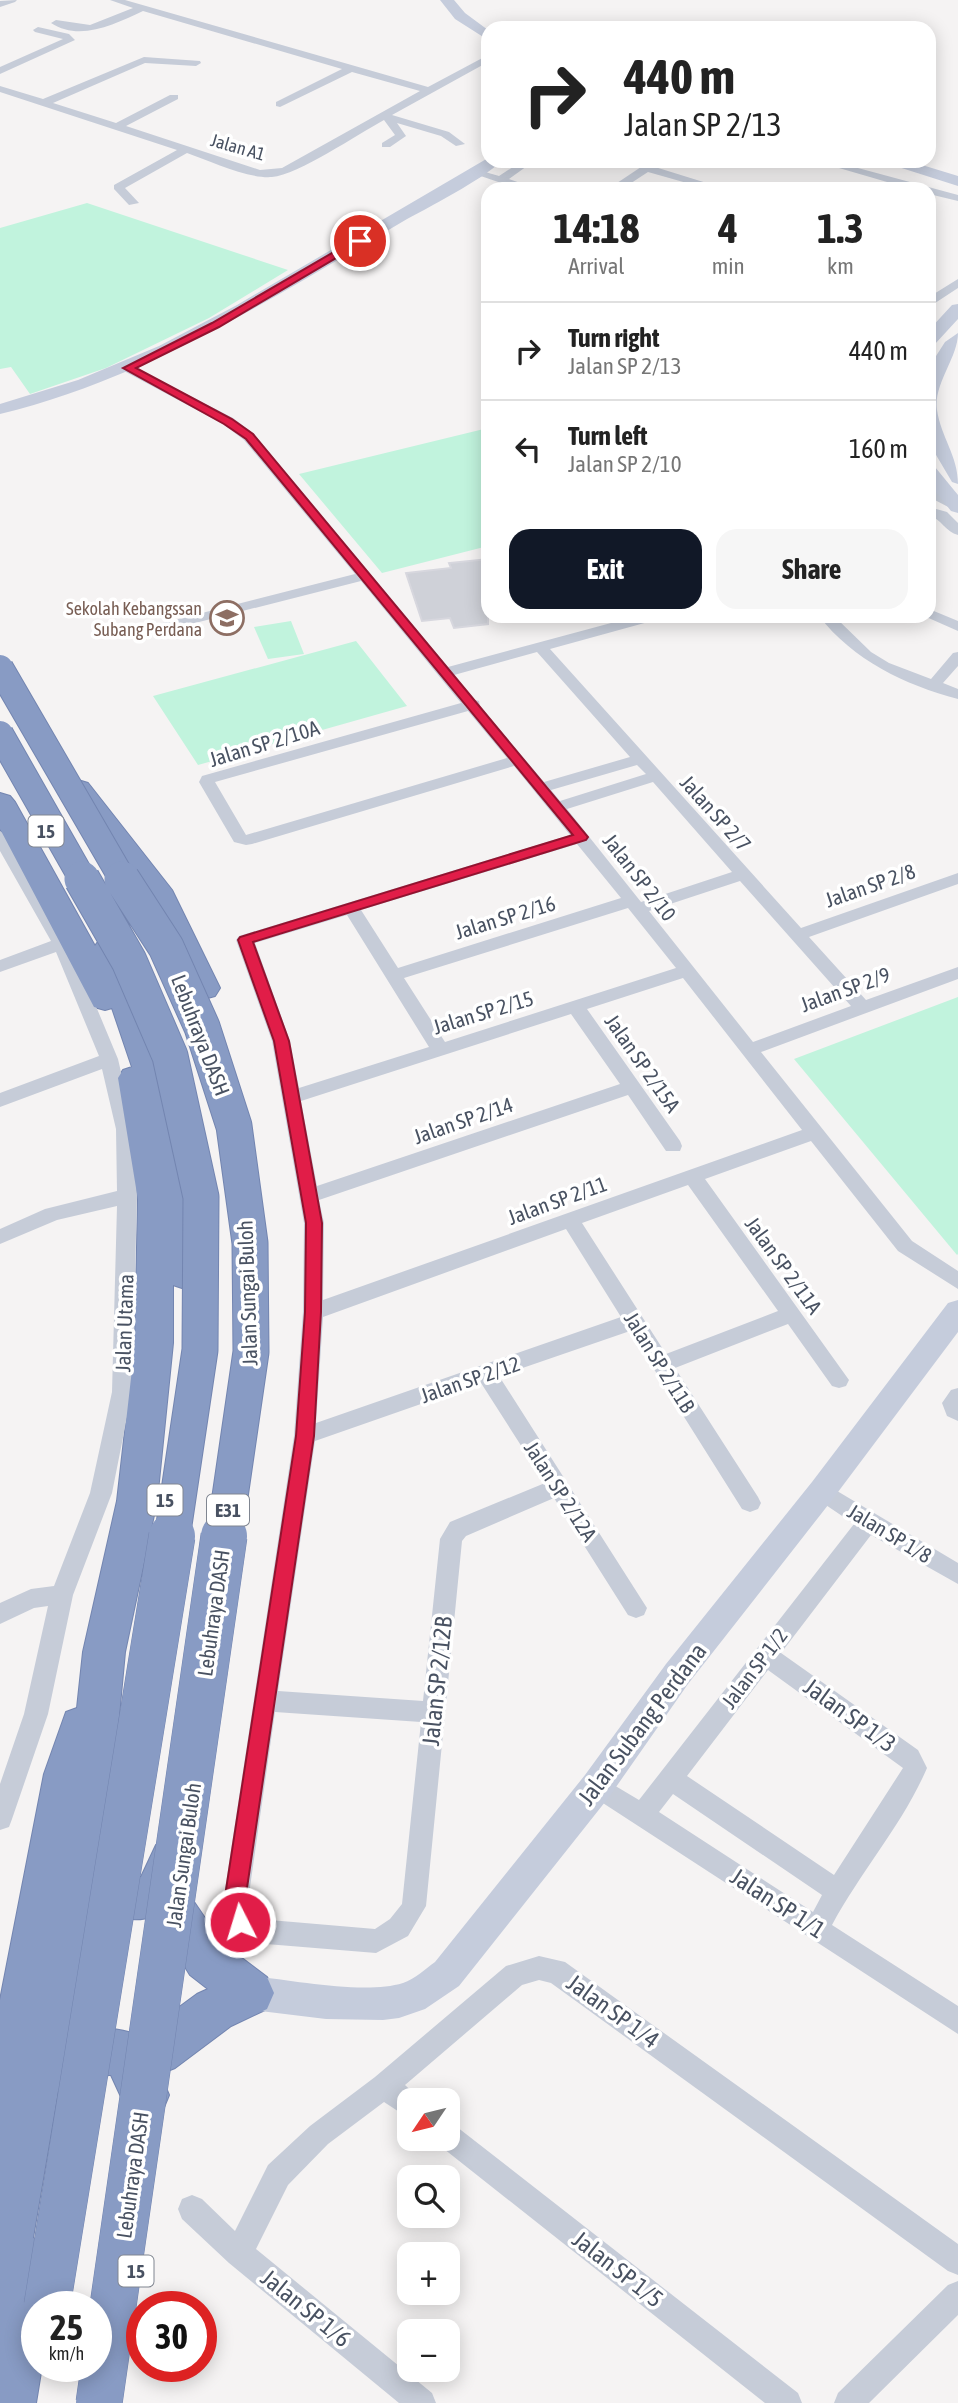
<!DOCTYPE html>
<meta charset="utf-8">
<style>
body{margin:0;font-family:"Asap Condensed",sans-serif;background:#f6f6f6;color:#222;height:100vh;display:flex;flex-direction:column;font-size:26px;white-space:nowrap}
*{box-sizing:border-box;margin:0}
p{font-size:23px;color:#767676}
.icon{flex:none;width:38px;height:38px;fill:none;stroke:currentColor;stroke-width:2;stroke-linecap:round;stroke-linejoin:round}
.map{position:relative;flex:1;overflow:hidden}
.drawer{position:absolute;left:481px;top:182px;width:455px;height:441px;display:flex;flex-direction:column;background:#fff;border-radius:21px;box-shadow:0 4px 18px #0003}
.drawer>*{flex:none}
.top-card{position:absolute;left:481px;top:21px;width:455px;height:147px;border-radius:21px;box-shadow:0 4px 18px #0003;background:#fff;color:#222;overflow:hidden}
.needle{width:46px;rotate:235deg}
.fabs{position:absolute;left:397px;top:2088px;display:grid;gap:14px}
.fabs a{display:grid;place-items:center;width:63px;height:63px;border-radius:14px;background:#fff;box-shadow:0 4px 18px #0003;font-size:35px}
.speed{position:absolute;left:21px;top:2291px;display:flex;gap:14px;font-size:35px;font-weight:700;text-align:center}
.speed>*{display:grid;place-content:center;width:91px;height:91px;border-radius:50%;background:#fff;box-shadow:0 4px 18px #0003;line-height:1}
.speed small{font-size:18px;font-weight:400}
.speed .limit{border:10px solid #d22;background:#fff;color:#111}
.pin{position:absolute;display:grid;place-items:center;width:60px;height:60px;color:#fff;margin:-30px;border:4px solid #fff;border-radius:50%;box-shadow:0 2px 7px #0007}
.me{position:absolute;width:77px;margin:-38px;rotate:355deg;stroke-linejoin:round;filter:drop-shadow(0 0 5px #0008)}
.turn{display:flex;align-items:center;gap:24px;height:147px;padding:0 28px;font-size:32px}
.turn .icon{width:91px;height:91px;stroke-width:2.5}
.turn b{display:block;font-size:49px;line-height:60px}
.eta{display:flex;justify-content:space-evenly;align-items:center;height:119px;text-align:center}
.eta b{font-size:42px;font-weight:700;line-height:49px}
.primary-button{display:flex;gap:14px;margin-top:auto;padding:14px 28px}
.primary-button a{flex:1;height:80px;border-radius:21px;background:#111827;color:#fff;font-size:28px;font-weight:700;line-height:80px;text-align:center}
.primary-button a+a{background:#f6f6f6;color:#222}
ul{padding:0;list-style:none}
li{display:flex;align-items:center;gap:21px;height:98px;padding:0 28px;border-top:2px solid #e0e0e0}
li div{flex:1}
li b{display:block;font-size:26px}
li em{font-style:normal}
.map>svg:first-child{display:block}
.green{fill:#c1f3dd}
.building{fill:#cfd1d8;stroke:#d7d7de;stroke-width:2}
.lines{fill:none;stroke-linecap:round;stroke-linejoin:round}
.highway-casing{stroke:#7385b0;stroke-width:2}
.street{fill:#c6ccd8;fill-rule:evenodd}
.secondary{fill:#c5ccdc;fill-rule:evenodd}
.highway{fill:#889bc4;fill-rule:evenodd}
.highway-bridge-far2-casing{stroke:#7385b0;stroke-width:28;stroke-linecap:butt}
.highway-bridge-far1-casing{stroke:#7385b0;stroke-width:37;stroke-linecap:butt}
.highway-bridge-casing{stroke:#7385b0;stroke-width:47;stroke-linecap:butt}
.highway-bridge-far2{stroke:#889bc4;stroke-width:26}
.highway-bridge-far1{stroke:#889bc4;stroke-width:35}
.highway-bridge{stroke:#889bc4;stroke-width:46}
.route{fill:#e11d48;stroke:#92132f;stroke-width:2}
.labels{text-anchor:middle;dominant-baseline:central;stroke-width:7;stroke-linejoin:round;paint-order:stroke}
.far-street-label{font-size:18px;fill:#495262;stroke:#fff}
.far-education-label{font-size:18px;fill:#785e54;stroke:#fff;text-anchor:end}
.shield{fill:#fff;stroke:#808691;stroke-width:2}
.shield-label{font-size:19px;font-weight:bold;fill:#495262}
.street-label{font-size:21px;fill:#495262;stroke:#fff}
.near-street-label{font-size:24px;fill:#495262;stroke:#fff}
</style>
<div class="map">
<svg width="958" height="2403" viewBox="0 0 958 2403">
<rect width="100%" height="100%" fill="#f5f3f3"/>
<!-- green -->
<path class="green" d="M87,203l201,67 -79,48 -103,50 -76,26 -19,-27 -11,2v-141z
M488,428v118l-106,27 -83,-99z
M291,621l13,33 -36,5 -14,-32z
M356,641l51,65 -209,59 -45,-69z
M958,997v257l-1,1 -163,-196z"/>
<!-- building -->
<path class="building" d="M488,559v65l-34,4 -4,-10 -28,3 -16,-48 45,-5 -2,-5z"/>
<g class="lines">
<!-- highway casing -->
<g class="highway-casing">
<path id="highway" d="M78,780l10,3 84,107 48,98 -5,8 -11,3 -11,-3 -46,-96 -83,-111 4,-6z
M0,793l10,3 5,6 80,144 2,-3 11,-3 11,3 5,7 62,176 17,117v32l-5,10 -13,4 -12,-4v58l-16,158 -32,151 -11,118 -15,87 18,5 6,13 18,2 15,-32 16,-6 16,6 6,15 -13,32 9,4 32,47 45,34 7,16 -7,16 -36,17 -56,42 -15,6 9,21 -7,17 -17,7 -17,-7 -17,-37h-3l-15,18 -17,7 -18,-9 -25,147 19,7 7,18 -7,43h-15v60h5l-6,37h-36v-403l44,-226 22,-62 11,-4 6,-56 34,-151 18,-158 3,-143 -20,-122 5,-8 9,-3 -20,-59 -7,2 -11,-3 -94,-178zM90,1904l2,4c20,8 41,16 62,8l36,59 18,14 -11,5 -57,42c-29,-12 -54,-9 -75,16z"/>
</g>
<!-- street -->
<path class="street" d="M17,0l-2,2 -15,5v-6z
M110,0h15l303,87 60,-32v7l-96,53 57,17 16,12 -9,2 -15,-10 -44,-13 9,13 -16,11h-8v-4l13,-8 -11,-15c-26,14 -86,55 -112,57 -24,2 -62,-16 -85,-24l-62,35 14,15 -10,2 -15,-16v-4l63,-35 -177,-58v-6l43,13 101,-42 56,4 1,2 -5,3 -51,-3 -92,40 63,20 54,-28h8v4l-52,27 134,44 22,-2 138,-77 -68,-19 -72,35 -4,-1v-4l66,-33 -199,-58c-28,13 -63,31 -92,12l5,-3 34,5 43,-17z
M38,27l31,7 6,6 -75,34v-7l63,-28 -28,-7 -2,-2z
M522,161h12l-25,18 28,10h-18l-50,-17 6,-3 24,7z
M650,161h12l-7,6 71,22h-18l-60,-17 -26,17h-14z
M815,161h17l126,34v6l-29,-7v-5h-18z
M958,279v9l-29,19v-10z
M128,364l105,54 21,16 194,233 189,-51h24l-2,3 -109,30 251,279 157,-55v11l-149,53 57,63 92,-33v12l-197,73 151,189 46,30v18l-60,-38 -87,-110 -106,38 144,201 -3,6 -7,2 -7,-2 -44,-62 -113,44 83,129 3,6 -3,6 -8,3 -8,-3 -112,-178 -131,45 148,232 -3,7 -8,3 -8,-3 -74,-117 -88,38 -4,5 -36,365 -18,30 -32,17 -122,-10 -23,-12 -9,-22 72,-473 9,-124 1,-89 -32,-182 -36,-101 3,-4 331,-101 -56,-69 -262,78 -6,1 -12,-3 -35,-60 3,-6 259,-73 -100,-122 -213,54 -5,-1 -2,-3 2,-3 212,-54 -111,-134 -21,-16 -99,-53v-6zM537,652l93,105 -86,25 -64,-76 -1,-5 -4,-1 -21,-25zM468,711l39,47 -261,77 -31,-53zM637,765l9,9 -86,27 -9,-11zM653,782l79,90 -91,30 -74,-93zM577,844l44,54 -223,70 -37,-58zM740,881l111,125 -98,36 -104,-131zM628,908l48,60 -231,74 -41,-64zM347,915l82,132 -130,41 -9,-47 -35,-98zM683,978l119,152 -479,170 1,-77 -5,-23 309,-105 38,56h14l2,-5 -2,-5 -93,-132zM571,1014l49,70 -303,102 -16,-85zM688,1185l90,126 -112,43 -84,-131zM566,1229l55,88 -305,106 7,-106zM481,1383l64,100 -95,39 -10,17 -17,162 -145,-10 37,-250zM275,1712l146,10 -19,182 -12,15 -15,10 -117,-10 -11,-11z
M929,488l17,5 12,9v10l-29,-15z
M929,507l18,5 11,11v12c-12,-3 -17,-16 -29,-20z
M929,609l29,12v10l-34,-15h5z
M819,616h15l37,36 18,11 42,16 22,-26 5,-1v14l-15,17 15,6v10c-53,-14 -105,-39 -139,-83z
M0,831l8,5 62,108 48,115 16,70 3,67 -5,196 -20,101 -39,102 -25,119 -36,105 -3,8 -9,3v-46l24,-70 24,-108 -14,2 -34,16v-21l31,-14 23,-3 36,-93 22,-101 5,-186 -60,14 -57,24v-15l45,-20 72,-18 -1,-62 -14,-60 -102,38v-14l99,-37 -43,-104 -56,20v-12l51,-19 -51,-90z
M958,1388v33l-11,-5 -5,-13 9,-13z
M822,1482l136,81v21l-87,-49 -90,118 137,97 9,18c-24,56 -66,103 -95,157l126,81v28l-369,-240 -4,-8 4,-8 8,-3 42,25 215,-276 -40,-27 -3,-6 3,-6zM768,1670l135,98 -69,107 -147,-99zM673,1794l149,101 -9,17 -154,-100z
M539,1956l26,6 393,282v31l-10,-4 -397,-288 -12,-3 -17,5 -117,100 16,15h-11v19l-26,-17 -56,42 -40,41 -32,64 176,144 4,10h-37l-170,-140 -47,-44 -4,-10 4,-10 10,-4 10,4 33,32 33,-66 42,-39 65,-49 131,-111z
M448,2123l9,4 341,266 4,10h-37l-326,-258 -3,-7h12z
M958,2281v34l-89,88h-35l4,-10 110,-108z"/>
<!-- secondary -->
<path class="secondary" d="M440,0h14l11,13 23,17v10l-33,-21z
M488,158v3h13c-15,17 -76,48 -99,61 -129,76 -255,156 -402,192v-10l78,-24 81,-34 78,-41z
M887,161h22l49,15v10l-69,-22z
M958,304v15l-23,25 -6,1v-15l23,-25z
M958,333c0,25 -25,51 -21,77 4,27 21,46 21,74l-6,-2 -23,-39v-76l16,-25z
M929,466l6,1 23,28v18l-7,-2 -22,-28z
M958,1300v32l-126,168 -144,184 -79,113 -150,189 -34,23 -26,9 -16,2 -57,-1 -75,-9 -12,-5 -5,-12 5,-12 12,-5c41,4 114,19 152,7 12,-4 22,-14 32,-21l150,-187 81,-111 146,-182 136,-179z"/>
<!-- highway -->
<use href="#highway" class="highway"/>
<!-- highway-bridge-far2 casing -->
<g class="highway-bridge-far2-casing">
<path id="highway-bridge-far2" d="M0,668l123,212
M0,734l83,146"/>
</g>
<!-- highway-bridge-far1 casing -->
<g class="highway-bridge-far1-casing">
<path id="highway-bridge-far1" d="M82,879l47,82 41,95 31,141 -1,153 -28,188
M122,879l44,68 36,80 32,99 16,117 1,109 -27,186"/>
</g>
<!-- highway-bridge casing -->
<g class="highway-bridge-casing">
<path id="highway-bridge" d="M47,2306l125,-770
M99,2403l125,-867"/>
</g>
<!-- highway-bridge-far2 -->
<use href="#highway-bridge-far2" class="highway-bridge-far2"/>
<!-- highway-bridge-far1 -->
<use href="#highway-bridge-far1" class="highway-bridge-far1"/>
<!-- highway-bridge -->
<use href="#highway-bridge" class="highway-bridge"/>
</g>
<!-- route -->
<path class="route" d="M356,239l9,2 -146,86 -83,41 96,51 21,15 335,403 -2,3 -333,102 36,99 33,182 -1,89 -7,124 -70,472 6,14 -3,7 -7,3 -8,-3 -9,-20 73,-473 9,-124 1,-89 -32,-182 -36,-101 2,-3 333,-102 -327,-396 -22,-15 -101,-56 89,-45z"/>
<!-- icons -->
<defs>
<g id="school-ring" transform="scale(1.75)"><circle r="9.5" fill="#fff" stroke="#8d6e63" stroke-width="1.5"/><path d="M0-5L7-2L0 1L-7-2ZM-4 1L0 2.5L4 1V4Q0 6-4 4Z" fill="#8d6e63"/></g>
</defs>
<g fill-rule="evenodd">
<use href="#school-ring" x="227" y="618"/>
</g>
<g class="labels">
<!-- far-street labels -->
<g class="far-street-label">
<text transform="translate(238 147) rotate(16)">Jalan A1</text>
</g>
<!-- far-education labels -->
<g class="far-education-label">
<text x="202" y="608">Sekolah Kebangssan<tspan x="202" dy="21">Subang Perdana</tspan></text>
</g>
<!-- shield labels -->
<g class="shield">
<rect x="28.5" y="815.5" width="35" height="31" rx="5"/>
<rect x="147.5" y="1484.5" width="35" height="31" rx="5"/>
<rect x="207" y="1494.5" width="42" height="31" rx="5"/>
<rect x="118.5" y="2255.5" width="35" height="31" rx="5"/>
</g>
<g class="shield-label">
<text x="46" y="831">15</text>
<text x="165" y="1500">15</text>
<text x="228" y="1510">E31</text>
<text x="136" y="2271">15</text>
</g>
<!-- street labels -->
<g class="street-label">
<text transform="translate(264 743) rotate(-17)">Jalan SP 2/10A</text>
<text transform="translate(716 813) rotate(48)">Jalan SP 2/7</text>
<text transform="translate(640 877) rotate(52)">Jalan SP 2/10</text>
<text transform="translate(870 885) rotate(-19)">Jalan SP 2/8</text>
<text transform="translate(505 917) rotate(-17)">Jalan SP 2/16</text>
<text transform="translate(845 989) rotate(-20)">Jalan SP 2/9</text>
<text transform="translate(483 1012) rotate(-17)">Jalan SP 2/15</text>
<text transform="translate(201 1035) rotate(69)">Lebuhraya DASH</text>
<text transform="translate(643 1063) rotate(55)">Jalan SP 2/15A</text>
<text transform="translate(463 1120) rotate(-19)">Jalan SP 2/14</text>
<text transform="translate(557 1200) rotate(-20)">Jalan SP 2/11</text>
<text transform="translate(784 1265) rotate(54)">Jalan SP 2/11A</text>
<text transform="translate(247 1293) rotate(-92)">Jalan Sungai Buloh</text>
<text transform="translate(124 1323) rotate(-88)">Jalan Utama</text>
<text transform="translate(660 1362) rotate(58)">Jalan SP 2/11B</text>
<text transform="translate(470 1379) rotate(-19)">Jalan SP 2/12</text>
<text transform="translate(561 1491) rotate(57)">Jalan SP 2/12A</text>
<text transform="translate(890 1533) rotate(31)">Jalan SP 1/8</text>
<text transform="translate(213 1613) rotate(-82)">Lebuhraya DASH</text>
<text transform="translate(754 1668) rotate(-53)">Jalan SP 1/2</text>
<text transform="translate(183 1855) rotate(-82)">Jalan Sungai Buloh</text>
<text transform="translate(132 2175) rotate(-82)">Lebuhraya DASH</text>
</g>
<!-- near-street labels -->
<g class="near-street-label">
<text transform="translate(437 1681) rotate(-84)">Jalan SP 2/12B</text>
<text transform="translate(850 1715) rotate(36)">Jalan SP 1/3</text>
<text transform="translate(642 1724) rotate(-53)">Jalan Subang Perdana</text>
<text transform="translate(778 1903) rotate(33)">Jalan SP 1/1</text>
<text transform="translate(613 2011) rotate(36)">Jalan SP 1/4</text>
<text transform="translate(618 2269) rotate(38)">Jalan SP 1/5</text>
<text transform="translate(306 2308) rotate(39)">Jalan SP 1/6</text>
</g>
</g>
</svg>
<div class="fabs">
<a><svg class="needle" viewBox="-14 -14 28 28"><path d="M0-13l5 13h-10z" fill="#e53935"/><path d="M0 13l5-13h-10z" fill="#767676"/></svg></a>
<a><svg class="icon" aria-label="search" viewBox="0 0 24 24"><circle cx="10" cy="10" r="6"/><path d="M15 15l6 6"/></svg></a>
<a>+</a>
<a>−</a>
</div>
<div class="speed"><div>25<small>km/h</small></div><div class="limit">30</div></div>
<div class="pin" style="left:360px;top:241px;background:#d93025"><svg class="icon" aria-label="arrive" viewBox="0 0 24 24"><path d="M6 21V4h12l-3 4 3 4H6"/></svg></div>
<svg class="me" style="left:240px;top:1922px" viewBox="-20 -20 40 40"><circle r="17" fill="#e11d48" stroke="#fff" stroke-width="3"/><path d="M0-11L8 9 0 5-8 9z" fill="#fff"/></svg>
<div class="top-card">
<div class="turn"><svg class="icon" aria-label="right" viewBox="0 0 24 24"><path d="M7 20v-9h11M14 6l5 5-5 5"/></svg><div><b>440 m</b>Jalan SP 2/13</div></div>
</div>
<section class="drawer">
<div class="eta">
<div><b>14:18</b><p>Arrival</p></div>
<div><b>4</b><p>min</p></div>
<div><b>1.3</b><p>km</p></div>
</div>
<ul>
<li><svg class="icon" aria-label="right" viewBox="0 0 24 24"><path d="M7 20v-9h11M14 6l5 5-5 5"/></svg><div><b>Turn right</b><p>Jalan SP 2/13</p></div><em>440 m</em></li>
<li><svg class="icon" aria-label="left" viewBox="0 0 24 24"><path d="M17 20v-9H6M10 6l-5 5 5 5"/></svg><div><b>Turn left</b><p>Jalan SP 2/10</p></div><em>160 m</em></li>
</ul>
<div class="primary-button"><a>Exit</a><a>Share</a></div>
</section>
</div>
